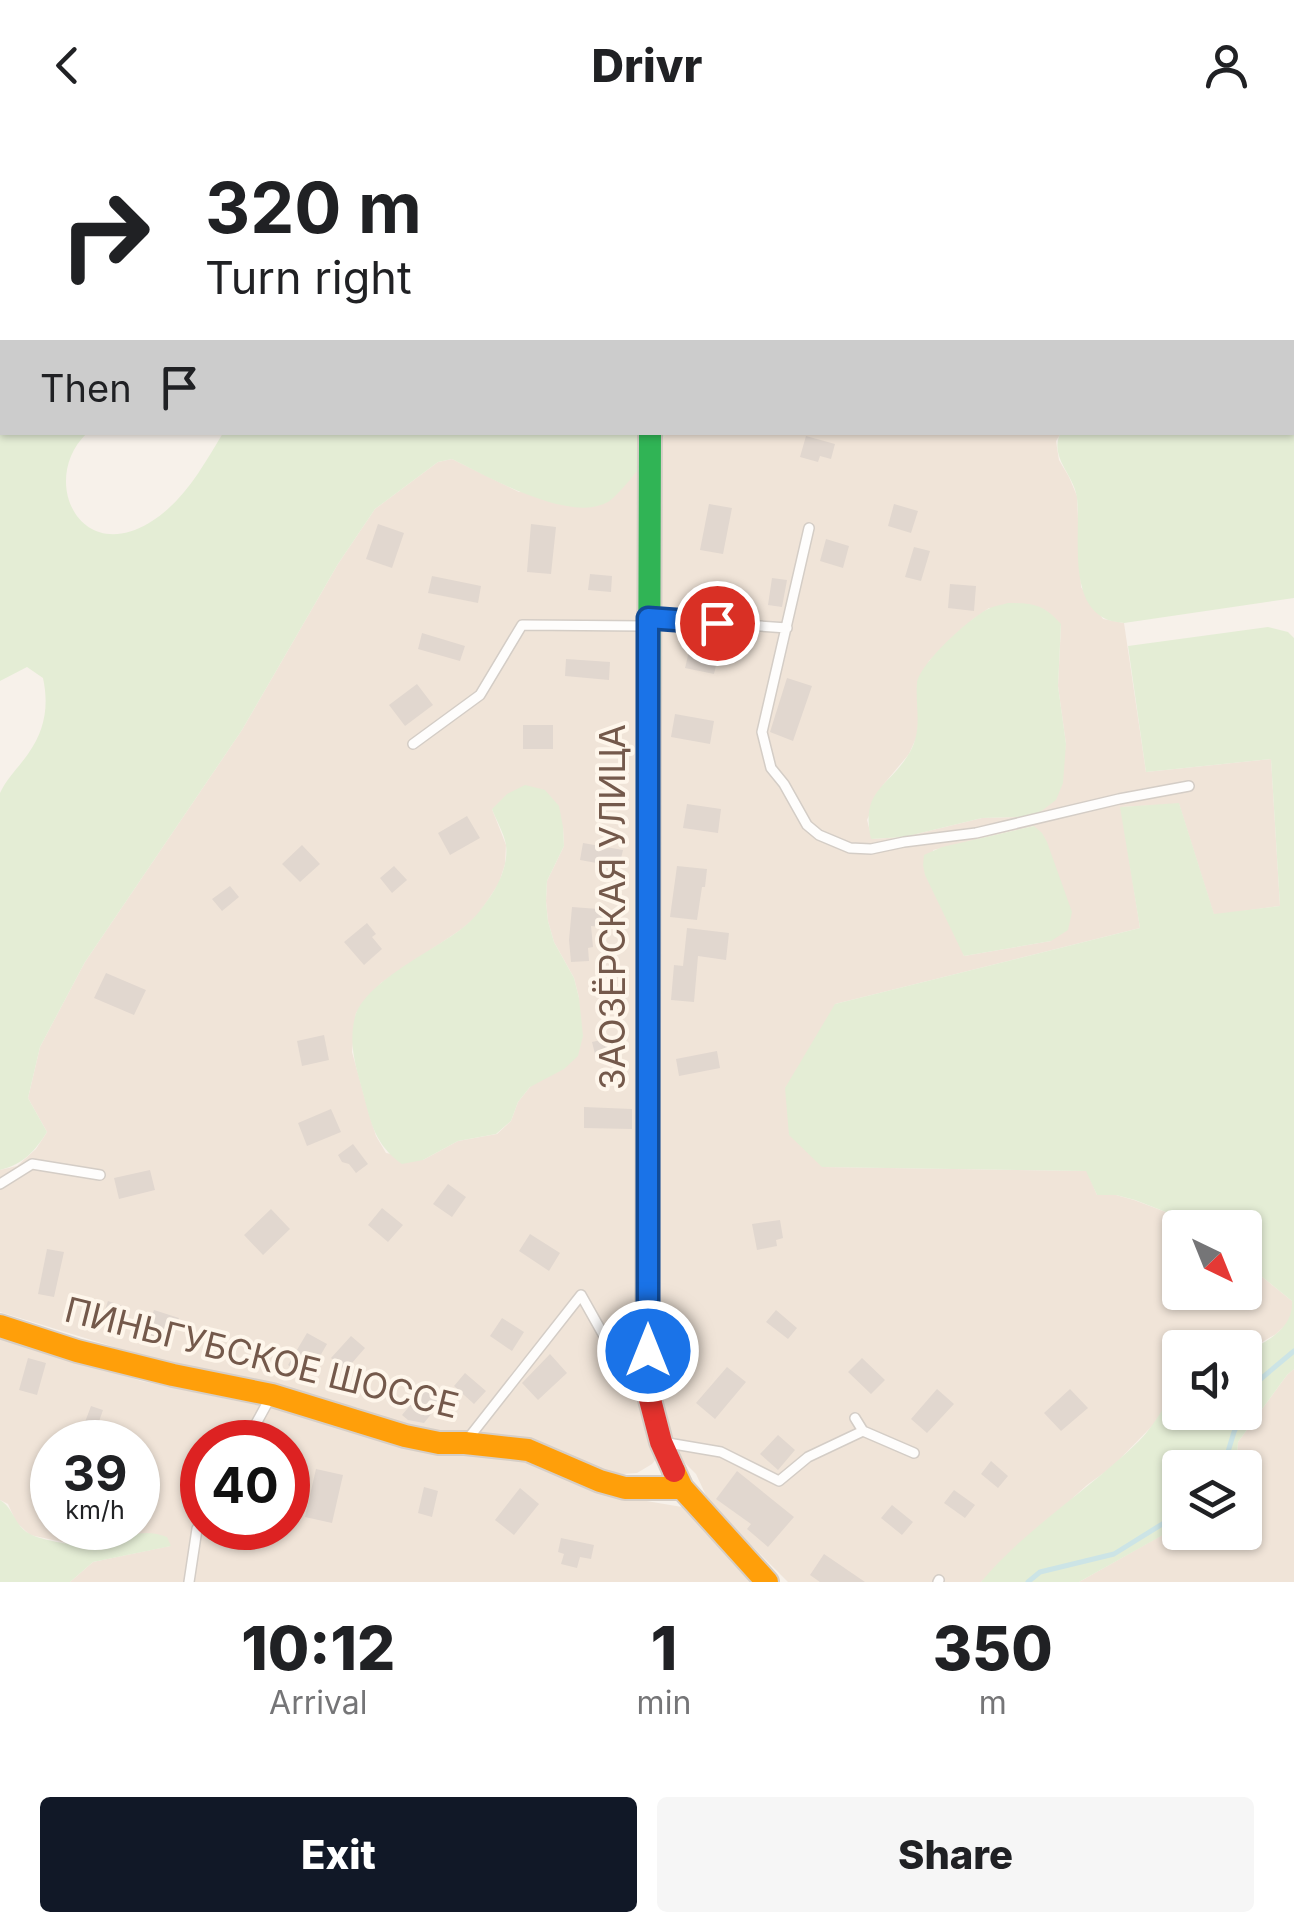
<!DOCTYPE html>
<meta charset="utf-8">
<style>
body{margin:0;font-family:Inter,sans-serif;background:#f6f6f6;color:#202124;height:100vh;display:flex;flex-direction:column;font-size:38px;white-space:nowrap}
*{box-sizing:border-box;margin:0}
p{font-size:32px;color:#757577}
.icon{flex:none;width:55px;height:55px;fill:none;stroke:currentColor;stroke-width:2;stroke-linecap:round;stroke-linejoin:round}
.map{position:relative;height:1452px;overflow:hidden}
.panel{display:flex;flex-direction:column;background:#fff;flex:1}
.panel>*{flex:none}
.hud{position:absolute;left:0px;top:0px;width:1295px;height:305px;box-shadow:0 2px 8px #0004;background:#fff;color:#202124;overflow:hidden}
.needle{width:65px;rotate:137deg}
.fabs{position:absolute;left:1162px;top:1080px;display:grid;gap:20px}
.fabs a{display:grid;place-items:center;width:100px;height:100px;border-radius:10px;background:#fff;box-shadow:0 2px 8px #0004;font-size:50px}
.speed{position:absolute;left:30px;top:1290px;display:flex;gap:20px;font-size:50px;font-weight:700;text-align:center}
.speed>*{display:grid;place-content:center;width:130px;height:130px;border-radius:50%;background:#fff;box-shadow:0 2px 8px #0004;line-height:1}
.speed small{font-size:25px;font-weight:400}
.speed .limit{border:15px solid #d22;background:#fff;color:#111}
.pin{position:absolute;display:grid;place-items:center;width:85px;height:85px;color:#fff;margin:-42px;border:5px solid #fff;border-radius:50%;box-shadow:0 2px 10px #0007}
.me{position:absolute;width:110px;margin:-55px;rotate:0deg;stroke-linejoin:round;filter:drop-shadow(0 0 8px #0008)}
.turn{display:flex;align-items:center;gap:35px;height:210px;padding:0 40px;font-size:45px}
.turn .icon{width:130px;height:130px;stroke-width:2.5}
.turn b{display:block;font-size:70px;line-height:85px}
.then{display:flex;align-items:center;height:95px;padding:0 40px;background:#0003;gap:20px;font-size:38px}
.eta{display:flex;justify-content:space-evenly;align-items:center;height:170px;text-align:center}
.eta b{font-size:60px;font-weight:800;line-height:70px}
.primary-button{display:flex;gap:20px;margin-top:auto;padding:20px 40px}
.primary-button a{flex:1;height:115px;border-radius:10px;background:#111827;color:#fff;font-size:40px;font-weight:800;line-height:115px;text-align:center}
.primary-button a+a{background:#f6f6f6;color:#202124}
header{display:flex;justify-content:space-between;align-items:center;height:130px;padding:0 40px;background:#fff;font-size:45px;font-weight:800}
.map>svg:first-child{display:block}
.residential{fill:#f0e4d8;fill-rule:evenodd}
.green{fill:#e4edd5}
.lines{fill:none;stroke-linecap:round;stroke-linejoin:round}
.stream{stroke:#cce4e6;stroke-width:5}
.building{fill:#e1d7cf}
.lane-casing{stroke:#d4cdc6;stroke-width:12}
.street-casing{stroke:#d4cdc6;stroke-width:21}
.fast-casing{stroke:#d6cec6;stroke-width:26}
.slow-casing{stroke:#d6cec6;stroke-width:26}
.jam-casing{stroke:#d6cec6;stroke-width:26}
.lane{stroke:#fefdfc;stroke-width:9}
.street{stroke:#fefdfc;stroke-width:18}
.fast{stroke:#30b455;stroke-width:22}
.slow{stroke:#ff9f0a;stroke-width:22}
.jam{stroke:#e5322d;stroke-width:22}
.route-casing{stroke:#114b97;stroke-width:25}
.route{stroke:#1a73e8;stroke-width:18}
.labels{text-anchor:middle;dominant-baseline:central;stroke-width:8;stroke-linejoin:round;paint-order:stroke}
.street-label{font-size:35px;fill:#74594b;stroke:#fef6eb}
</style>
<header><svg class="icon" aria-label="back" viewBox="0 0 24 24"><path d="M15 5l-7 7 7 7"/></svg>Drivr<svg class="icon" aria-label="person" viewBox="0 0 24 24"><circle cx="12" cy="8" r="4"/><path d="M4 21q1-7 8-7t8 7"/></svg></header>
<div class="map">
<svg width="1294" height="1452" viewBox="0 0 1294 1452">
<rect width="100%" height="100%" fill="#f7f1ea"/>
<!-- residential -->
<path class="residential" d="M736,0h558v31l-1,1 -1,-30h-557z
M667,303h394l-5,8 3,19 10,17 8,19 4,91 22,32 21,4 22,149 125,-13 9,147 -66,9 -35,-111 -58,3 19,121 -305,76 -12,163 264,4 10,24h19l18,5 37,14 23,13 -14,1v64h65v-29l47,38 2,9 -3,10 -15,14 -31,18v-4h-65v36l-25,39 -43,44 -25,18 -106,97h-193l-78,-78 -14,-30 -11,-11 -28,-5 -5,6 -15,9 -14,1 -181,-37 -38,-10 -45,-19 -104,-25 -59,-11 -196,-60v-142l17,-4 19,-17 11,-17 -19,-34 12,-51 45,-85 157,-232 96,-166 37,-55 63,-47 14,-3 67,33 127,-33zM989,478l72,17 -3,61 8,58 -3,19 -42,54 -39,1 -78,19 -32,2 -5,-19 16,-35 26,-31 8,-18 2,-20 -2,-20 12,-35 43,-41zM492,679l71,18 1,19 -17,35 -1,20 2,20 6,21 20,36 5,20 -49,89 -12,15 -7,19 -14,13 -39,7 -35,19 -37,-7 -10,-17 -6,-19 -18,-65 4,-39 25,-30 81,-54 15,-13 11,-16 11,-17 6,-19 1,-19zM1034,696l17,115 -87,15 -31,-106z
M0,1203l141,48 385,80 79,33 83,14 68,74h-686l23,-20 77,-16 -93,-1 -47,-10 -14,-13 -8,-18 -8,-4zM52,1312h86v86h-86zM202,1312h86v86h-86z
M1294,1239v213h-215l101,-57v7h65v-64l-9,-1 2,-25 49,-67z"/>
<!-- green -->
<path class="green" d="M421,0h315l-1,2h-314z
M1294,31v437l-170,25c-7,-1 -16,-2 -22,-6 -34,-20 -21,-85 -25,-119 -3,-24 -29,-41 -16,-66h231z
M2,199v103l85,1c-48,46 -8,132 62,90 35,-21 54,-57 74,-90h444c-16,19 -37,50 -55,66 -36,29 -125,-23 -160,-40l-14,3 -63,47 -37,55 -96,166 -157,232 -45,85 -12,51 19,34c-13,20 -23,32 -47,38v-377c7,-15 19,-26 28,-39 17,-24 21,-48 15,-76l-16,-11 -27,14v-351z
M1008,473c26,0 36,2 53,21l-3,62 8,58 -3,39 -7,17 -16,12 -19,5 -39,1 -78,19 -33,2c-11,-50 18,-51 39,-87 13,-23 5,-45 7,-69 3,-20 51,-63 69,-73 7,-4 15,-5 22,-7z
M1268,497l20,5 6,6v731l-7,6 -49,67 -2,25 -56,1 -1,58 -100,56h-98c45,-54 108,-92 158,-141 17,-17 26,-38 41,-57v28h65v-60c22,-10 49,-24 47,-51l-47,-38v-35l-51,-1 -23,-13 -36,-14 -19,-5h-19l-11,-24 -264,-4 -33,-32 -4,-47 50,-84 305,-76 -20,-121 59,-4 35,111 66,-8 -9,-147 -125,13 -18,-126z
M525,655l20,5 14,16 4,21 1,19 -17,35 -1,21 2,19 6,21 20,36 5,20 4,38 -5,20 -14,13 -34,18 -12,15 -7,19 -15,13 -38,7 -35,19 -21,4c-27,-19 -31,-41 -39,-71 -7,-26 -15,-49 -8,-76 9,-34 77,-66 105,-87 15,-11 25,-25 35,-41 7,-12 13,-29 11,-44 -2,-12 -10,-25 -14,-36l15,-15z
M1034,696l8,7 5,9 25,70 -4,18 -17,11 -87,15 -39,-81 -2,-10 1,-10 18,-8z
M0,1370c14,8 14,26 30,34 10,6 50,13 61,11 27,-4 49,-19 76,-8l4,9 -78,16 -23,20h-70z"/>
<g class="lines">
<!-- stream -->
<path class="stream" d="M1245,1278l12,-26 37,-31
M1223,1338l11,-36 9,-20
M1028,1452l12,-10 74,-18 66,-41"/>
</g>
<!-- building -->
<path class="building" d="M806,306l29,8 -4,15 -11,-3 -2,6 -18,-5z
M709,374l23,4 -9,46 -23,-4z
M894,374l24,7 -7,22 -23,-7z
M378,394l26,9 -12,35 -26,-9z
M531,394l25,3 -5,47 -24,-2z
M826,409l23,7 -6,22 -23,-7z
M914,417l16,4 -9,30 -16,-4z
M590,444l22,2 -1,16 -23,-2z
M432,446l49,10 -3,17 -50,-10z
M772,448l15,2 -5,27 -14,-2z
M950,454l26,2 -2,25 -26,-3z
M422,503l43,13 -5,15 -42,-12z
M689,521l29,6 -4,17 -29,-6z
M566,529l44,3 -1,18 -44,-4z
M787,548l25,8 -19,55 -23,-9z
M417,554l16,21 -28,21 -16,-21z
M675,584l39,7 -4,23 -39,-7z
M523,595h30v24h-30z
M687,674l34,5 -3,24 -35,-5z
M467,686l13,22 -30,17 -12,-22z
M583,713l40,7 -4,17 -39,-7z
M302,715l18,19 -20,18 -18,-18z
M394,736l13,14 -15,13 -12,-15z
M677,736l30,3 -2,18h-3l-5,33 -27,-3z
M230,756l9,11 -17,14 -10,-12z
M572,777l40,3 -2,18 -19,-2 2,21 -5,1 1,13 -18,1 -2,-22z
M367,793l9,11 -4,3 10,12 -18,16 -20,-23z
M687,798l42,5 -3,27 -28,-4 -4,46 -23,-2 3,-35 9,1z
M106,843l40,17 -12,25 -40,-17z
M324,905l5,25 -27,6 -5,-25z
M618,906l3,16 -25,6 -4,-16z
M717,921l3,17 -41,8 -3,-17z
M584,977l48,2v20l-48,-1z
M331,979l10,23 -34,14 -9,-23z
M353,1014l15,20 -12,9 -7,-9 -7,-2 -4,-7z
M150,1040l5,20 -36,9 -5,-21z
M448,1054l18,13 -14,20 -19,-13z
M382,1078l21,17 -15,17 -20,-17z
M271,1079l19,20 -27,26 -19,-20z
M780,1090l3,18 -7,2 1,6 -20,4 -5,-26z
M530,1104l30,19 -11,18 -30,-20z
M47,1119l17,3 -10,45 -16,-3z
M108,1171l21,7 -7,20 -21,-7z
M154,1180l25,8 -9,27 -25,-9z
M776,1180l21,18 -9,11 -22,-17z
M502,1188l22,14 -12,19 -22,-15z
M307,1203l20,11 -19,33 -20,-12z
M351,1206l14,12 -20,23 -14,-13z
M550,1224l17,19 -29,27 -16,-17z
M28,1228l18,5 -9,32 -18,-5z
M862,1228l23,22 -14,14 -23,-22z
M727,1237l19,15 -31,37 -19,-16z
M465,1243l21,18 -12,13 -20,-18z
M428,1254l16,14 -20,25 -16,-3 -6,-5z
M937,1259l17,15 -27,29 -16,-14z
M1070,1259l18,19 -27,23 -17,-18z
M91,1276l12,4 -9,26 12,6h-36l8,-14 4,2z
M778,1305l17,15 -17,20 -18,-16z
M991,1331l17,15 -10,12 -17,-14z
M316,1339l27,6 -11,48 -27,-6z
M737,1341l57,46 -26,30 -21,-18 4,-5 -35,-25z
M424,1357l14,4 -6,26 -14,-4z
M520,1358l19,16 -25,31 -19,-15z
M954,1360l21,15 -10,13 -21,-15z
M892,1375l21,17 -11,13 -21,-17z
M561,1408l33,7 -3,14 -11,-2 -3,11 -16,-4 3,-10 -6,-2z
M824,1424l41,28h-45l-10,-7z"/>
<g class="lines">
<!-- lane casing -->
<g class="lane-casing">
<path id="lane" d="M889,2l8,-2
M809,398l-47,204 9,36 13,16 23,41 12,10 31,13 21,1 33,-7 72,-9 143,-34 70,-13
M650,488l137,10
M413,614l67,-49 42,-70 123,1
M0,1054l32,-20 68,11
M855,1288l8,13 51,22
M467,1310l114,-145 50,89 14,3
M246,1312l24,-44
M668,1313l53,9 58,29 29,-24 55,-26
M189,1452l8,-53 5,-8
M938,1452l1,-2"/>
</g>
<!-- street casing -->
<g class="street-casing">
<path id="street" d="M780,0l1,2
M1117,2l2,-2"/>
</g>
<!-- fast casing -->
<g class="fast-casing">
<path id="fast" d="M642,0l1,2
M648,901l2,-599"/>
</g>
<!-- slow casing -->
<g class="slow-casing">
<path id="slow" d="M0,1196l77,25 96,24 99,20 133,41 34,7h26l63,7 72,31 25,7h57
M674,1341l8,17 85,94"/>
</g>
<!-- jam casing -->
<g class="jam-casing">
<path id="jam" d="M648,901l-1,357 14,54 13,29"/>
</g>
<!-- lane -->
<use href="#lane" class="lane"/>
<!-- street -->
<use href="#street" class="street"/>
<!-- fast -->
<use href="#fast" class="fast"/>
<!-- slow -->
<use href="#slow" class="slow"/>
<!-- jam -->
<use href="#jam" class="jam"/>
</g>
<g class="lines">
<!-- route casing -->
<g class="route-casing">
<path id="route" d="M648,1221v-733l69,5"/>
</g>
<!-- route -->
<use href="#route" class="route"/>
</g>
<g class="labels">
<!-- street labels -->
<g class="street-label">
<text transform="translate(612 777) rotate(-90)">ЗАОЗЁРСКАЯ УЛИЦА</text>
<text transform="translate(262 1227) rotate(14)">ПИНЬГУБСКОЕ ШОССЕ</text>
</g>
</g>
</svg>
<div class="fabs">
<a><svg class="needle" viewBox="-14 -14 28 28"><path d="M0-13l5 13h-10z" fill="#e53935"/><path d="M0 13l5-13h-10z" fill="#757577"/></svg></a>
<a><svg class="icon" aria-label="sound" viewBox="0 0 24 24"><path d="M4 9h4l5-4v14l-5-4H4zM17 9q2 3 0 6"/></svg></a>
<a><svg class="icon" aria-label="layers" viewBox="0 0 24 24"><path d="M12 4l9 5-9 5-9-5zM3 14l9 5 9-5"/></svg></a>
</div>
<div class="speed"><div>39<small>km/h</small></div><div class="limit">40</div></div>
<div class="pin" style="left:717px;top:493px;background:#d93025"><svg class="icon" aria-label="arrive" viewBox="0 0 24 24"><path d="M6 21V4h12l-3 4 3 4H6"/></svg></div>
<svg class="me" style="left:648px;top:1221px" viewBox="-20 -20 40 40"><circle r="17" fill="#1a73e8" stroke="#fff" stroke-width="3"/><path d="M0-11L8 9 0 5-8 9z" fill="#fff"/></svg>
<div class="hud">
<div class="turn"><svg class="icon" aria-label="right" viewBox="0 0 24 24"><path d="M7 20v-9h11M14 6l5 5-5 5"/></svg><div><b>320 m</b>Turn right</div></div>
<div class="then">Then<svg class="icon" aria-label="arrive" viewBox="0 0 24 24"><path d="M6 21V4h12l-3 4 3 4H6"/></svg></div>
</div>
</div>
<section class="panel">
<div class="eta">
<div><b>10:12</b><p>Arrival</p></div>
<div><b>1</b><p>min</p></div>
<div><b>350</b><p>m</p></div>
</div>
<div class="primary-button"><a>Exit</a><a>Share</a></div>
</section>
